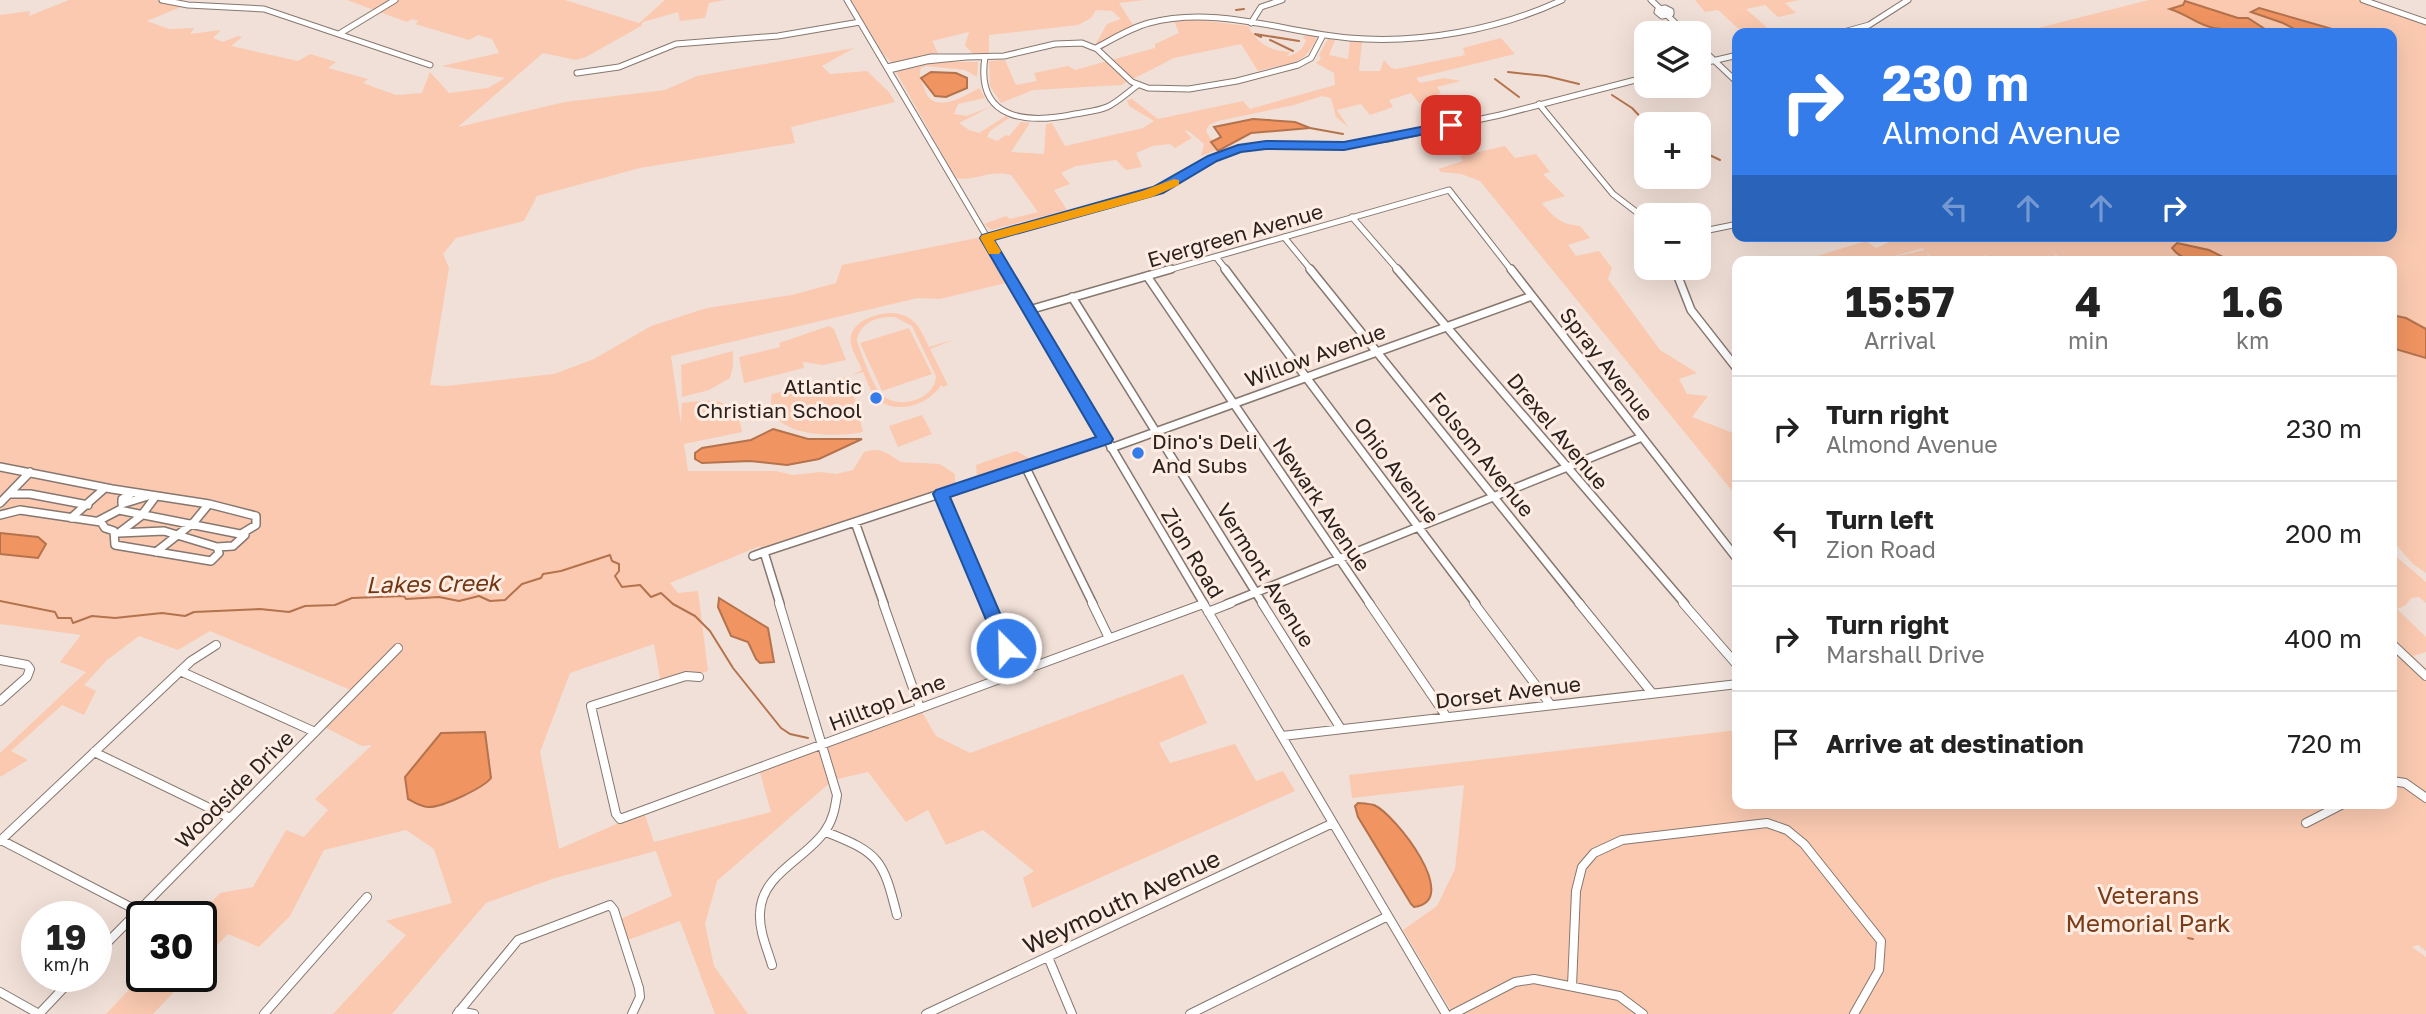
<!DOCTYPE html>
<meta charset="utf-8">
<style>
body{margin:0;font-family:"Golos Text",sans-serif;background:#f2f2f2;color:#222;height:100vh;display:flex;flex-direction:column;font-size:26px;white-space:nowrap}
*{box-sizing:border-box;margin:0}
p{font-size:23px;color:#767676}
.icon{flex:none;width:38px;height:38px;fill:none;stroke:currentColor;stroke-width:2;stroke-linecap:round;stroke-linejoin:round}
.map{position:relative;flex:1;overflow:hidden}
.sheet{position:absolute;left:1732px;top:256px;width:665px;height:553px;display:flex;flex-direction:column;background:#fff;border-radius:14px;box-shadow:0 7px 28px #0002}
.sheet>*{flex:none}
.banner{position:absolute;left:1732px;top:28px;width:665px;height:214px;border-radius:14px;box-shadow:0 7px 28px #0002;background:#347ce9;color:#fff;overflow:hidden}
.tools{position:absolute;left:1634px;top:21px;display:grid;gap:14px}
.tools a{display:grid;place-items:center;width:77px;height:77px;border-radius:14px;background:#fff;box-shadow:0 7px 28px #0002;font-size:35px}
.speed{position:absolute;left:21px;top:901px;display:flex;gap:14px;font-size:35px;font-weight:700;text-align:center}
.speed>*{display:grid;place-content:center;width:91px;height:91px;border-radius:50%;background:#fff;box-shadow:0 7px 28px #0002;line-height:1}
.speed small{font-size:18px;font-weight:400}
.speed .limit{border:4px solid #111;border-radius:10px;background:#fff;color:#111}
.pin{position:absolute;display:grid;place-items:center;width:60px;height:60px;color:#fff;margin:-30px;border-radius:14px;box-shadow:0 4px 10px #0006}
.me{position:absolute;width:77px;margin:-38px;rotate:337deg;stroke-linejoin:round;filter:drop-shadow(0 0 5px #0008)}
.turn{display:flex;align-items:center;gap:24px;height:147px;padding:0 35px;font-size:32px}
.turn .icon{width:91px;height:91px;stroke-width:2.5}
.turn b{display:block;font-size:49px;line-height:60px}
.lanes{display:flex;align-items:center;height:66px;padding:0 35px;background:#0003;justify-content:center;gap:35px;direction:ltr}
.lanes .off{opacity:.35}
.eta{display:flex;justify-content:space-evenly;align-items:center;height:119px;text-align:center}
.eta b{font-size:42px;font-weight:700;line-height:49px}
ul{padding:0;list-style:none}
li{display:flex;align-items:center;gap:21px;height:105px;padding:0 35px;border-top:2px solid #e0e0e0}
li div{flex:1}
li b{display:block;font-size:26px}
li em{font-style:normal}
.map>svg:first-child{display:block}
.green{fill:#fac9b0;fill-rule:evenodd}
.water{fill:#f09461;stroke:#b4724d;stroke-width:2}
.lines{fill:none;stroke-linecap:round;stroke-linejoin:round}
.stream{stroke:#b4724d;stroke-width:2}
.minor-far2-casing{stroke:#86776f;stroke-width:7}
.minor-far1-casing{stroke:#86776f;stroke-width:10}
.minor-casing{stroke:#86776f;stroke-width:10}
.minor-far2{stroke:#fff;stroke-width:5}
.minor-far1{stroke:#fff;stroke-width:7}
.minor{stroke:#fff;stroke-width:8}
.route{fill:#347ce9;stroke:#225197;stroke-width:2}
.slow{fill:#f59e0b}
.poi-dot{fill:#347ce9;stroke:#ffede4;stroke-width:2.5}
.labels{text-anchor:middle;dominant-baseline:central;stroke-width:6;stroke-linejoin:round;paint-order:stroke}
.street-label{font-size:21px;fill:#29221f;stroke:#ffede4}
.poi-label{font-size:21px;fill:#29221f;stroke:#ffede4;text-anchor:end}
.water-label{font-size:23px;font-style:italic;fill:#713712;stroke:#ffede4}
.near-park-label{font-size:24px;fill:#783c18;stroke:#ffede4}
.near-street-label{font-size:24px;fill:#29221f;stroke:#ffede4}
</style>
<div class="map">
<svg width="2426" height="1014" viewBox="0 0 2426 1014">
<rect width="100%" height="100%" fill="#f1e0d7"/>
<!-- green -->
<path class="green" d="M69,0h113l-7,5 8,1 -36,15 22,8 25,-1 -4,6 31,-4 -8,8 10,4 15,-6 4,1 -11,9 67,15 12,-7 26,8 -8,6 40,11 -5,4 33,12 26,-2 8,-21 19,21 39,-5 17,-10 -63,-12 57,-13 -7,-14 -14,-4 -9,5 -54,-16 4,-3 -7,-2 -5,3 -60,-22h218l74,23 26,-23h60l-16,3 -4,15 -25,3 -2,-9 -35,10 -2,4 -55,31 -10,3 -33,-7 -85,74 107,-25 100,-12 32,-14 157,-28 -32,18 8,8 37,-3 22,21 6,10 -104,25 4,16 -155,25 -103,28 -13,25 -68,17 -13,16 6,14 -19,117 16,1 108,-12 40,-15 57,-33 56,-18 85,-13 44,-12 6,-18 140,-28 24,46 -66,16 -22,-1 -247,58 10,68 1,-21c29,-4 55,-7 60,29l-58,12 4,27h88l17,4 28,-3 15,2 17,-4 11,-18c17,-6 24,2 37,10l39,2 15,10v10l-193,69 -2,-7 -90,37 8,10 20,-2 10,80 -47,13 -7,-40 -84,29 -30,79 19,97 85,-37 10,30 117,-30 -12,-43 127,-47 36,-10 14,24 34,17 213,-79 24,49 -48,20 11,20 65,-19 21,37 27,-10 12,20 -263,117 -9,-30 11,-7 -51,-41 -37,15 -18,-35 -22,12 -38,-50 -35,8 -116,101 -12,43 9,42 34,48h-33l-35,-93 -58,21 -6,-21 56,-25 -16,-45 -101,27 -69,25 -94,111h-59l73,-79 -20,-14 66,-18 -18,-54 -28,-19 -82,20 -34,66 -31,31 -31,-13 -27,28v-45h-3l22,-24 33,-6 33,-57 18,7 24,-27 -13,-11 57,-54 -10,1 -42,-21 33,-34 -143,-60 -32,19 -39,-14 -32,24 -23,25 12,6 -12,24 -22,-10 -51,46 17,9 -28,17v-24l86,-81 -26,-10 21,-27 -81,-11v-609l30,-4 -1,5z
M851,0h293l-25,3 16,25 -40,17 12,-21 14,-5 -9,-8 -16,-1 -5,8 -13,7 -89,10v19l-17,-1 -7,-8 4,-13 -37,9 6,12 -46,10 -9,-9z
M1695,0h104l-14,3 11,10 -18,4 -13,-12 -19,4 27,24h-30l-25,-23 -13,2z
M2149,0h210l67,23v550l-13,-9 -21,-24v-279h-329l-12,-11 9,11h-68l-6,-6 -16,6h-35l-11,-11 9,11h-31l-4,-5 26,-6 -1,-2 -46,13h-76l65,-20 10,7 20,-9 -2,-3h498v-203l-366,-2z
M1199,20l49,6c10,18 22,25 42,26l-3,4c10,-1 16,-7 19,-16l-4,-3 6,-2 9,3c-15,31 -29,24 -59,33l-17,-27 -67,14 -53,27 -88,5 -32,13 -11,-17 -1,-25 16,-1 11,25 21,-4 -3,-8 34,-7 7,4 80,-22v-4l24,-11 -5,-12z
M1501,38l14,16 -99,24 4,5 24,-5 17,3 -24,6 4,6 -22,10 -8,-10 -22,7 4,7 -23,8 -9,-11 -24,6 11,17 -12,-10 -5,-19 -9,-2 -28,9 -76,16 -9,4 -3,6 4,7 14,9 -23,9 3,-12 -14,-12 -6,-2 8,8 -17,10 -5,-4 -17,2 -17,7 6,14 -16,3 -10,-10 -40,6 -15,7 9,11 -16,6 13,20 -76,20 -7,-6 22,-8 4,3 28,-7 -27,-37c-22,-6 -38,7 -55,3l-60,-106 40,-10h42l-1,15 -12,-7 -39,-4 -5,2c-3,9 1,12 3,20 8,28 39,9 55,0l6,10 -27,6 -4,10 13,2 25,-10 -33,17 10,7 10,3 27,-17 3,2 -19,13 -3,6 10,4 9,-6 3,1 12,-14 9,1 -19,29 33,2 2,-30 6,-1 13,23 78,-18 11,-7 -25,-15 -2,-6 5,-1 26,20 85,-18 7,8 85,-24 -1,-12 -18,-10 5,-4 -2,-4 9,-16 7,1 -6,15 19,4 2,-18 12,1 -3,29h21l4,-11 7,8 6,1 68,-14 -2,-7z
M1505,146l10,12 21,-4 14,18 -7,2 22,22 -23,7c11,14 20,22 38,23l10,12 -22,7 8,11 23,-5 13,17 -4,11 52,71 37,23 -18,6 8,15 21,2 -16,21 46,18v63l-258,-317 -19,-7 -20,-2 -3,-3 25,-8 -3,-5z
M892,313c23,2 28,15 37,34l27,-8 -26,10 18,36 -5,2 -2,-2c-12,20 -46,31 -65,13 -6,-7 -9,-18 -13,-26l-11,3 10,-5c-3,-8 -9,-17 -11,-26 -4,-22 25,-31 41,-31zM895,317l17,9 24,50c-1,23 -35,34 -53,20 -9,-7 -22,-43 -26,-55 2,-19 21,-25 38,-24z
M829,326l5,3 12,31 -23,5 -20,-3 1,6 -60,15 -5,-26 41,-10 -1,-4z
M909,328l23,46 -50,17 -22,-48z
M733,351v15l-3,12 -21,12 -27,7 -1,-32z
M846,377l4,2 13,53c-25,6 -102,6 -91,-38z
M922,415l10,19 -34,13 -9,-21z
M1016,451l15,8 -54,18 -1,-12z
M2392,553l34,29v21l-7,-6 -8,1 -5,7 -9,4 29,28v15l-13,4 13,12v6l-34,-32z
M2392,649l34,31v271l-8,-6 -6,2 14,10v57h-973l-50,-84 34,-24 18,-37 9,-84 -112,13 -3,-23 389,-45v73h654z
M142,976l46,1 -35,37h-47z"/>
<!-- water -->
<path class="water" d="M2185,1l53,17h10l17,11 20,4c-24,-3 -46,-1 -71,-5 -17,-3 -27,-14 -44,-19l13,-4z
M2259,8l87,25h-44l-19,-10 -32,-11z
M931,72l25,1 11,5v10l-21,9 -11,-1 -14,-18z
M1253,119l42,3 15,6 -59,5 -33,18 -7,-9 10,-5 -7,-10z
M2177,243l32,7 22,11c-21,0 -46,5 -59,-13z
M2392,315l14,3 20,11v29l-34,-10z
M773,429l35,10h54l-43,20 -32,6 -37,-4 -48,2 -7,-4v-6l7,-5 49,-8z
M0,533l38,4 8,7 -8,14 -38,-4z
M719,598l49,30 6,34 -14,1 -4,-4 -8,-17 -17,-6 -13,-29z
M485,732l6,46c-8,10 -48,29 -62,29 -8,0 -15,-5 -21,-8l-3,-22 36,-44z
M1358,803c5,0 11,1 16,2 21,9 89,96 40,102l-3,-3 -53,-87 -3,-11z"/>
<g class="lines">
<!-- stream -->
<path class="stream" d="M1236,10l8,-1
M1261,37l-6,-3 44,7
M1270,40l23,11
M1508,72l38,4 33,8
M1495,79l24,18
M1612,95l20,13 15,16
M1684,124l6,-6
M1310,128l33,6
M1699,150l21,10
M0,601l55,11 3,6h13l2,5 19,-7 23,2 47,-5 23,3 9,-4 66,-3 29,3 16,-6 30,-1 17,-7 52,-2 2,3 33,-2 20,4 20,-5 11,5 15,-1 17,-16 19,-6 2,-4 18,-3 49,-16 2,6 7,3v7l-4,5 7,11 18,-2 11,12 10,-4 12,11 22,12 15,15 23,37 48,60 9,6 18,4
M2188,938l5,1"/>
<!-- minor-far2 casing -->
<g class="minor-far2-casing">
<path id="minor-far2" d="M162,0l26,5 76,4 166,56
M847,0l160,271
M1651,0l35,33
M2363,0l63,22
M1665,8l6,3v3l-9,2 -5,-4 1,-3z
M1251,23l10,-16 21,-7
M1840,33l29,-8 39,-25
M339,34l56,-34
M1699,46l39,37
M1096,48c17,-9 34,-20 53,-25 66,-18 134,9 200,15 71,6 149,-8 213,-38
M966,57l38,-1 51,-12 27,-1 15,6 35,33 16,6 41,1 48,-8 61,-16 13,-7 12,-23
M985,57c-10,64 43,67 90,57 10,-2 23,-3 32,-7 11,-5 21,-15 31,-22
M1699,64l39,-9
M887,67l44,-10h35l-40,4 -37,9
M577,73l42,-6 57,-23 102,-8 82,-14
M1539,104l74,90 34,26
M1352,217l47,54
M1699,232l39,-8
M1284,237l28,34
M986,238l168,-46 59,-34 21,-8 29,-5 73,1 52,-7 112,-24 147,-38
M1216,257l11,14
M1675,268l1,3
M1165,271l284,-81 63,81"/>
</g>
<!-- minor-far1 casing -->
<g class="minor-far1-casing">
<path id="minor-far1" d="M1006,269l198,335
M1225,269l251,335
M1310,269l270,335
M1397,269l288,335
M1511,269l227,291
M1675,269l16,41 47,60
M1147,276l223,328
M1072,297l191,307
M1029,310l142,-41
M1111,448l421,-152
M1025,466l68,138
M0,467l112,22 97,15 47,12v9l-15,9
M132,493l-10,6v5l26,-8
M11,494h19l58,11
M941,494l47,110
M0,503l30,-31
M119,510l126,25 -12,11 -16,1
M0,515l20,-5 81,12 4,6 9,3 1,14 96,16 8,-8 -2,-6 -53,-16 -45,2
M71,518l34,-30
M98,521l23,-12
M855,522l29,82
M120,532l21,-16 15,-20
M156,552l38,-30 14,-17
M753,556l11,-4
M780,604l-16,-52 342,-113
M1227,604l415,-167"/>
</g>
<!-- minor casing -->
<g class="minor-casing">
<path id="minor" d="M883,603l37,105
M987,603l30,70
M1092,603l17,35
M1203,603l243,411
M1262,603l79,126
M1369,603l77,113
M1474,603l76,101
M1579,603l73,90
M1683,603l55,63
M1208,612l23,-9
M2392,644l34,32
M0,660l27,5 3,4 -3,8 -27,24
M180,671l135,61
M699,677l-13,-1 -95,30 25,108 4,5 583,-215
M1282,736l456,-52
M94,752l136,66
M2392,781l13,2 21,15
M2306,823l39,-20
M826,832c54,21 57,28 71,83
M1,840l137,71
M0,841l191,-180 25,-16
M96,954l302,-306
M1048,957l24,57
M772,965c-5,-17 -13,-34 -12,-52 1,-39 46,-54 65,-82 8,-11 10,-23 12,-36l-58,-192
M1572,986l4,-95 6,-24 12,-14 28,-13 145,-17 20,7 17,14 77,97 -2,29 -25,44
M0,992l39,22
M459,1011l15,3
M39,1014l36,-38
M264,1014l103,-117
M457,1014l61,-74 92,-35 4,5 25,78 1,9 -8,17
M926,1014l407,-191
M1190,1014l198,-98
M1453,1014l62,-32 19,-3 85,17 24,18"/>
</g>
<!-- minor-far2 -->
<use href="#minor-far2" class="minor-far2"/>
<!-- minor-far1 -->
<use href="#minor-far1" class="minor-far1"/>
<!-- minor -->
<use href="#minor" class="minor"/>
</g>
<!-- route -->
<path class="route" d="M1451,121l6,4 -2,3 -111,22 -78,-1 -25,3 -24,9 -54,32 -169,47 119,199 -2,4 -161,54 65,151 -3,5 -6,2 -6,-2 -67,-159 3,-4 160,-53 -116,-199 2,-3 171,-48 55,-31 30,-11 28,-4 78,1z"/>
<!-- slow -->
<path class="slow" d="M1174,179l5,1v5l-27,12 -158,43 7,11 -2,3h-10l-9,-16 2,-3 160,-44z"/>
<!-- markers -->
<g class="poi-dot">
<circle cx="876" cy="398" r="7"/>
<circle cx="1138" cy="453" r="7"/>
</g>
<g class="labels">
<!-- street labels -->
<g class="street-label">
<text transform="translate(1235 235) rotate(-16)">Evergreen Avenue</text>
<text transform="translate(1315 355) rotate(-20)">Willow Avenue</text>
<text transform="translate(1607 364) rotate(52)">Spray Avenue</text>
<text transform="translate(1558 431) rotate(50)">Drexel Avenue</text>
<text transform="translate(1482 454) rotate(51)">Folsom Avenue</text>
<text transform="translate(1397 470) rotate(53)">Ohio Avenue</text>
<text transform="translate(1322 504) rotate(56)">Newark Avenue</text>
<text transform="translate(1193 553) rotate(59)">Zion Road</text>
<text transform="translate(1266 575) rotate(58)">Vermont Avenue</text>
<text transform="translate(1508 692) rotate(-7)">Dorset Avenue</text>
<text transform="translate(887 702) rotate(-21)">Hilltop Lane</text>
<text transform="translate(234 789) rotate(-45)">Woodside Drive</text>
</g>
<!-- poi labels -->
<g class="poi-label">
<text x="862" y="386">Atlantic<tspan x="862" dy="24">Christian School</tspan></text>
<text x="1152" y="441" text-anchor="start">Dino's Deli<tspan x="1152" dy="24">And Subs</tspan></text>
</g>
<!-- water labels -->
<g class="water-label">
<text transform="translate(433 583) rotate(-1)">Lakes Creek</text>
</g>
<!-- near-park labels -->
<g class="near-park-label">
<text x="2148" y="894">Veterans<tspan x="2148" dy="28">Memorial Park</tspan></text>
</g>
<!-- near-street labels -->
<g class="near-street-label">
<text transform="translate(1121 901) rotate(-25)">Weymouth Avenue</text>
</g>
</g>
</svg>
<div class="tools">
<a><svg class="icon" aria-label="layers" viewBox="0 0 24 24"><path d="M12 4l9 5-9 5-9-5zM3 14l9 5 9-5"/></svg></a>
<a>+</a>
<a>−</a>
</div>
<div class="speed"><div>19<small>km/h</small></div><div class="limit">30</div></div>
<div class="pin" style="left:1451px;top:125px;background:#d93025"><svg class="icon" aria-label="arrive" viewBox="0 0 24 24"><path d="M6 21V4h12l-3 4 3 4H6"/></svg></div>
<svg class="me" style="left:1006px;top:648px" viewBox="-20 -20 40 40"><circle r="17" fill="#347ce9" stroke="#fff" stroke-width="3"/><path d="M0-11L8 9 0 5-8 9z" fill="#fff"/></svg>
<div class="banner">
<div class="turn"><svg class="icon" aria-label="right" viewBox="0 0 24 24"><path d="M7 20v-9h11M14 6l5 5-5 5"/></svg><div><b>230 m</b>Almond Avenue</div></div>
<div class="lanes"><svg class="icon off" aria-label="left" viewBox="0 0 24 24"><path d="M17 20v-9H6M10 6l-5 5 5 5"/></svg><svg class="icon off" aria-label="ahead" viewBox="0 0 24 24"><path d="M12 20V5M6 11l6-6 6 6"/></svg><svg class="icon off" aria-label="ahead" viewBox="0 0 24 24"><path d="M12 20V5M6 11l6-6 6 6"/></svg><svg class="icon" aria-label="right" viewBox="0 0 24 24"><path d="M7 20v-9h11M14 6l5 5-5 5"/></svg></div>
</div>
<section class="sheet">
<div class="eta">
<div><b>15:57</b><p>Arrival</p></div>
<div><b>4</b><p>min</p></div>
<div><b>1.6</b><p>km</p></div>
</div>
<ul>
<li><svg class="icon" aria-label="right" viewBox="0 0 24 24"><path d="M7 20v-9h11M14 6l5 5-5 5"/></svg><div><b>Turn right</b><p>Almond Avenue</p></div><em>230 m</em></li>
<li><svg class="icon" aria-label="left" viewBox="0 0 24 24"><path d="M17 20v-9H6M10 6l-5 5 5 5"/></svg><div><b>Turn left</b><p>Zion Road</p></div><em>200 m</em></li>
<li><svg class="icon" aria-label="right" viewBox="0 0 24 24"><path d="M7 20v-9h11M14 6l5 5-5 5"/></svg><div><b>Turn right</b><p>Marshall Drive</p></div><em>400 m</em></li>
<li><svg class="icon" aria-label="arrive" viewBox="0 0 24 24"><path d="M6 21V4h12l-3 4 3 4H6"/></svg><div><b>Arrive at destination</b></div><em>720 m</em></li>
</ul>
</section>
</div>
